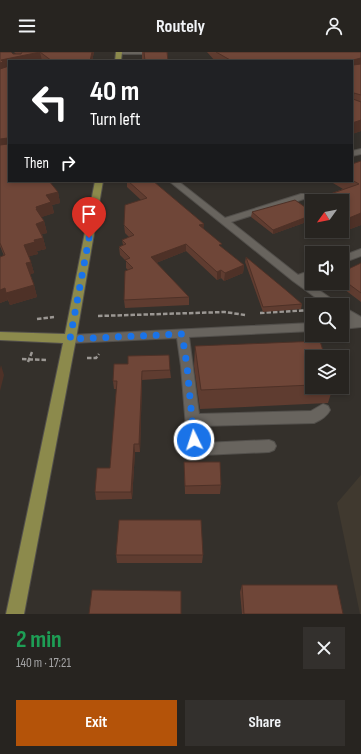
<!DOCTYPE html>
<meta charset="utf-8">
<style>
body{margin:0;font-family:"Sofia Sans Condensed",sans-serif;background:#33302d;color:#f1f3f6;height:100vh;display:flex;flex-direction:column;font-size:15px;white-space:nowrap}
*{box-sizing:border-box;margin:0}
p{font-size:13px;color:#a4a4a5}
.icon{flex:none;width:22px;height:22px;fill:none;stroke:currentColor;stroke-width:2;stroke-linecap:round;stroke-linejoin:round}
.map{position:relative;height:562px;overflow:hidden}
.details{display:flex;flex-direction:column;background:#272420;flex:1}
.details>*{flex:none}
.guide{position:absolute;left:8px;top:8px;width:345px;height:122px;border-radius:0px;box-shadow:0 2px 6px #0003,0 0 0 1px #43413e;background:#202124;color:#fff;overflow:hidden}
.needle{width:26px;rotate:237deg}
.controls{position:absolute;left:305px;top:142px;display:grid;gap:8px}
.controls a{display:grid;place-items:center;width:44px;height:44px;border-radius:0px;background:#272420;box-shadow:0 2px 6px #0003,0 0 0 1px #43413e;font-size:20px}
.pin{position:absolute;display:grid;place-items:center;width:34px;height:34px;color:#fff;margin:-41px -17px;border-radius:50% 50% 50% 0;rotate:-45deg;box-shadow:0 0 4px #0007}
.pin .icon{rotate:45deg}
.me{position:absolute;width:44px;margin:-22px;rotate:356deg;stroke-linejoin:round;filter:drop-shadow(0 0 3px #0008)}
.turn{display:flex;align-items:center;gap:14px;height:84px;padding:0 16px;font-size:18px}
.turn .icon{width:52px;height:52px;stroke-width:2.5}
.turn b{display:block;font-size:28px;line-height:34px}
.then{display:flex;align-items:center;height:38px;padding:0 16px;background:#0003;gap:8px;font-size:15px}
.round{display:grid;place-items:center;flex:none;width:42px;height:42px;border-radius:0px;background:#33302d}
.summary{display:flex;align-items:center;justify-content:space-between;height:68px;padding:0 16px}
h1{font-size:24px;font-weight:700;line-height:30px;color:#1e9e55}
.cta{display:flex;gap:8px;margin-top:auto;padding:8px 16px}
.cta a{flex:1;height:46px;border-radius:0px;background:#b45309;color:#fff;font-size:16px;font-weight:700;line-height:46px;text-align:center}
.cta a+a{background:#33302d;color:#f1f3f6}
header{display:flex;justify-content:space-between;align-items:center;height:52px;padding:0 16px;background:#272420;font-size:18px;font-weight:700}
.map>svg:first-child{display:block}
.built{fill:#40392f}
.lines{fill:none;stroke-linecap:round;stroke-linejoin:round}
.minor-casing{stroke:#524f4b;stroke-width:2}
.major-casing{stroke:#524f4b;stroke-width:2}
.path{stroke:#9b9793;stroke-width:2.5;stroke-dasharray:4.5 2;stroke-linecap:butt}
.minor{fill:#68645e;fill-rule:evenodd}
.major{fill:#8c8a4c;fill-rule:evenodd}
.wall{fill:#5f3c30}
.shaded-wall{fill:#4e3127}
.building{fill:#6f4638;stroke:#4e3127}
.route{stroke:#1a73e8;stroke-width:7;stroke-dasharray:0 12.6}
</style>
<header><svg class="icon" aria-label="menu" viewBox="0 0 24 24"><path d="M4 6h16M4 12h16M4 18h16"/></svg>Routely<svg class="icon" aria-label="person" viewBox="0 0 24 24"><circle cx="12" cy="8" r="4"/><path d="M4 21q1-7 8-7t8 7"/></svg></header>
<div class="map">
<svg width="361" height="562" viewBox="0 0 361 562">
<rect width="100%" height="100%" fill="#34302b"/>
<!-- built -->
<path class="built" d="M361,423v139h-1l-23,-111z"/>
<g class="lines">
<!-- minor casing -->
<g class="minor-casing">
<path id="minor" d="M116,0h32l-3,2h-26z
M361,97v5l-9,2v-5z
M169,129h9l47,37 76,-24h6l1,2 -1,2 -76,24 67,53 14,-5v7l-7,3 35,25h-14l-33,-24z
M361,197v7l-19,7v-7z
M342,254l19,11v10l-19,2v-8l7,-1 -7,-5z
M312,271v8l-123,6 10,77 112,-3 12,-7 5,2 2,4c-3,6 -9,10 -16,13l-114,3 1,12 4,5 64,-3 5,2 2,4 -2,4 -5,2 -67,3c-7,-2 -12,-8 -15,-15l-6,-74 -4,-28 -107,5 -4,-1 -2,-3 2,-3 4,-1z"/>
</g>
<!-- major casing -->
<g class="major-casing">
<path id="major" d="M116,0h6l-1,9h-6z
M95,129h8l-27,158 -52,275h-18l57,-271 -63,-3v-8l65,2z"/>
</g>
<!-- path -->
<path class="path" d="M260,261l51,-3
M98,264l127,-4 20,3
M37,267l17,-2
M87,306h9l3,-4
M22,307l25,1
M28,310l4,-10"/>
<!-- minor -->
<use href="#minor" class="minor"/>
<!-- major -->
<use href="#major" class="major"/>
</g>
<!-- wall -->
<path class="wall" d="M0,0l16,2 -2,-2h80l-2,9h-83v120l49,11 2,11 -8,2 2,8 -13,4 3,4 3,12 -5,1 4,15 -9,2 1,3 -9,2 5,17 -4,1 4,11 3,12 -27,8 -2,-5 -8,3v-46l4,-1 -4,-10z
M142,0h25l1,9h-26z
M207,0h154v79l-9,3v-73h-137z
M361,109v64l-16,6 -3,-2v-28h-23v-3l24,-9 -10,-6v-2h19v-17z
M127,129h26l51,43 -1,4 19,20 22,17 -1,8 -19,8 -3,-3 -4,2 -31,-29 -30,12 33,34v8l-64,3 -1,-8 4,-30 -2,-2v-7l-6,-6 -1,-8 4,-2 -1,-5 7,-3 -4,-4 -1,-8 17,-25 -14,-13z
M252,160h60v8l-39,14 -22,-17z
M246,205l56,47 -1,5 -38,3 -18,-50z
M361,211v39l-25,-19h6v-11z
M195,294l117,11v30h21l-5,16 -128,6 -6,-43z
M128,312l42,6 1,8 -29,2 -2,72h-5l-3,47 -36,1 -1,-8 15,-24 7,-79h-3l-1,-8z
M184,410l37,23 -1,9h-35z
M116,503h87l-1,8h-85z
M242,533l101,29h-101l-2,-22z"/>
<!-- shaded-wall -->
<path class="shaded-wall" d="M40,0l2,9h-33v7l-9,4v-9l1,-3z
M92,0h2l-2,9h-2z
M361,6v10l-9,3 1,-11z
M361,68v11l-9,3v-11z
M8,86l1,6 -9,6v-11z
M58,140l2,11 -8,2 2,8 -15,5 -3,-9v-2l10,-12z
M361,161v12l-16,6 4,-13z
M312,163v5l-39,14v-4z
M44,169l3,12 -8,2 -3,-11z
M204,172l-1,7 -4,-6z
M43,186l3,11 -9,2 1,3 -11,3 -3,-12 10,-5z
M186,192v7l-35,14v-8z
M31,210l3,11 -5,2 -3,-12z
M244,213l-1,8 -19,8 1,-8z
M221,218v8l-4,2v-8z
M34,233l3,12 -27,8 -4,-12z
M5,236l3,12 -8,3v-13z
M1,313l3,10 -4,16v-22z
M142,319v9l-2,72 -1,-8z
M134,392l1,8 -3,47 -1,-7z"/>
<!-- building -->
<path class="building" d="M0,0h11l2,2h8l1,-2h70l-2,9h-38l-12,-9 -39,8 2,2 -3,1z
M144,0h23l1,9h-23z
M216,0h145v6l-8,2v5l8,-1v31l-7,-2 -1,6 8,3v18l-9,3v-62h-120z
M9,14v56h-1l1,11v48h40l9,11 -12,3 5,7 -15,5 1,2h-1l8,12 -8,3 7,14 -9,2 1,2 -11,3 7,17 -5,1 8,22 -28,8 -1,-5 -5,2v-33l5,-2 -5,-12v-98l8,-1v-6l-8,1v-70z
M361,109v52l-12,5 -7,-5v-12h-18l-5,-3 40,-14 -7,-4v-16z
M128,129h25l51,43 -5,1 23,19 -3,1 25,20 -19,8 -4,-3 -4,2 -31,-28 -35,13 38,40 -65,3 1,-29 8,-3 -8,-8 5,-2 -11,-11 7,-3 -4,-4 12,-5 -10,-10 1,-20 22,-7z
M295,148l17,12v3l-39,15 -21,-18z
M246,205l41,34 15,13 -39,3z
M361,211v30l-19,-14v-7z
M320,289l5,16h-13v28l-111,5 -6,-44z
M169,303l1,15 -28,1 -3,73h-5l-3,48h-36l2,-24h13l7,-87h-4l1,-17h14v-8z
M184,410h36l1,23 -36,1z
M119,468h82l2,35h-87z
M242,533h95l6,29h-99z
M92,538l89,1v23h-92z"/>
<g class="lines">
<!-- route -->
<path class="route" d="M89,186l-19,101 112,-5 5,32 7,74"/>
</g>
</svg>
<div class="controls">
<a><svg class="needle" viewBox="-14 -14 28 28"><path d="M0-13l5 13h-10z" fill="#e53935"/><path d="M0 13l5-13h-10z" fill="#a4a4a5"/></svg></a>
<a><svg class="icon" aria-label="sound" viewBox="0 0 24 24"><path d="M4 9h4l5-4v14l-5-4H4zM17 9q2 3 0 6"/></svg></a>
<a><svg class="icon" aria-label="search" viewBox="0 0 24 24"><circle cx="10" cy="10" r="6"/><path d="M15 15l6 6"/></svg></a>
<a><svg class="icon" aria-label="layers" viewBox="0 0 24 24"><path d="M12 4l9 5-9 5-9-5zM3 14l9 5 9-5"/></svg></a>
</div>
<div class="pin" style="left:89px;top:186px;background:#d93025"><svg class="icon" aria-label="arrive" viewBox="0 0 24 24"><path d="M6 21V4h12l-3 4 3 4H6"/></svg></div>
<svg class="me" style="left:194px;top:388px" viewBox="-20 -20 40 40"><circle r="17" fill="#1a73e8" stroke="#fff" stroke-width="3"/><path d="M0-11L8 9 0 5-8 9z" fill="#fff"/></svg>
<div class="guide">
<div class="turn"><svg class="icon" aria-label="left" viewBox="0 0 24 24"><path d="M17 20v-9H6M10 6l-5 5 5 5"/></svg><div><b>40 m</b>Turn left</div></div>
<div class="then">Then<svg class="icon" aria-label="right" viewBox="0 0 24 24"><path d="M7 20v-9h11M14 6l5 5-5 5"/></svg></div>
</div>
</div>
<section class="details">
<div class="summary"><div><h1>2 min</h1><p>140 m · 17:21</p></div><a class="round"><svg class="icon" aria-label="close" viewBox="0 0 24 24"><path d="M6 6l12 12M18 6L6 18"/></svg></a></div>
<div class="cta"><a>Exit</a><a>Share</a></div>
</section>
